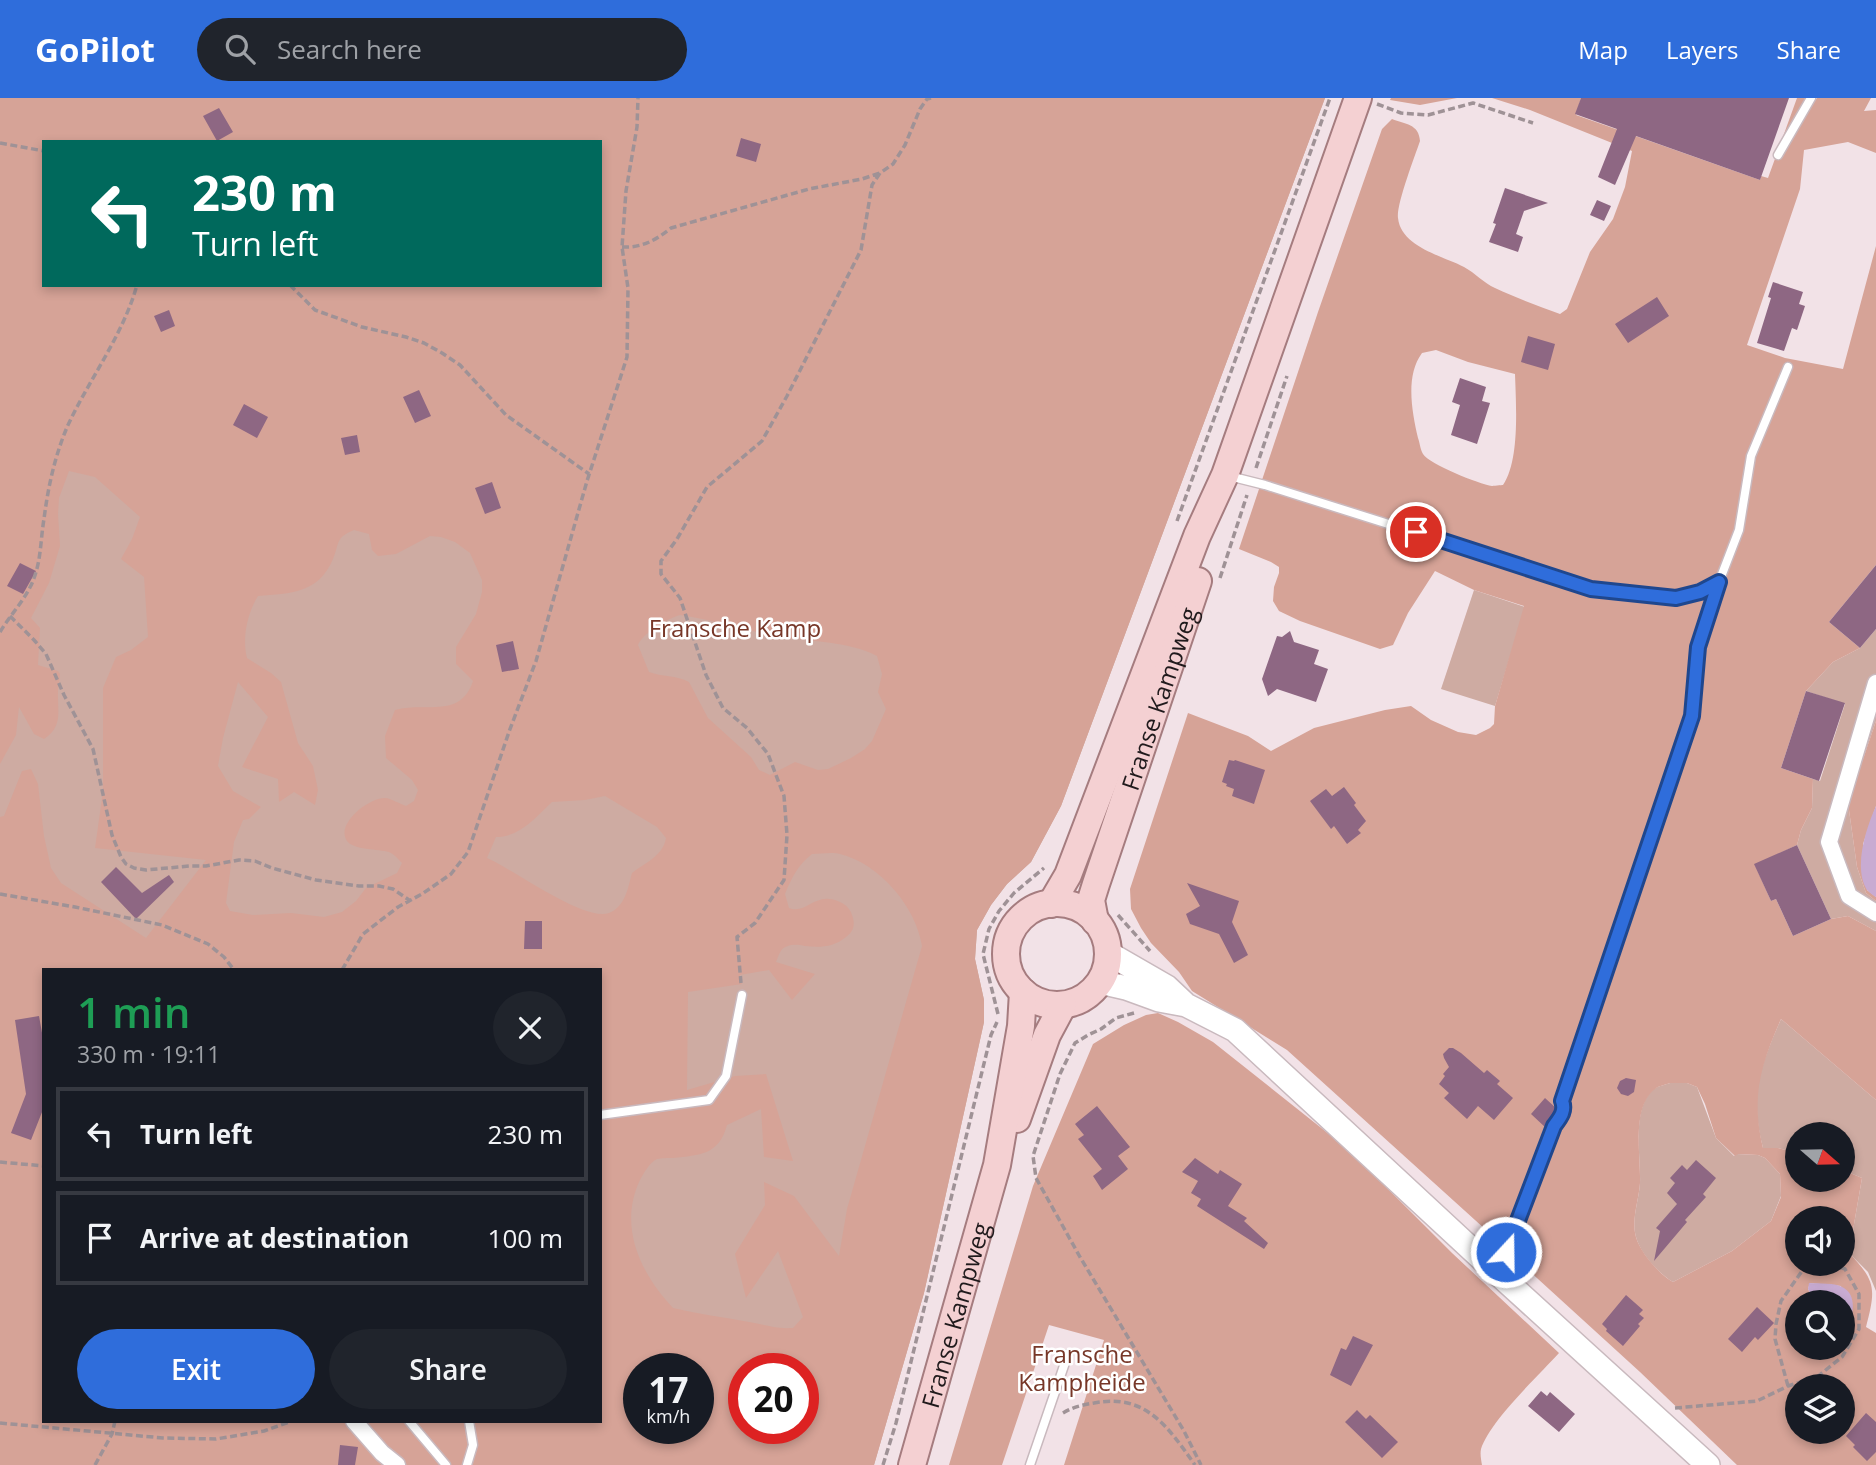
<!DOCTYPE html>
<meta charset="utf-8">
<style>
body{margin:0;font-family:"Open Sans",sans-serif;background:#20242c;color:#f1f3f6;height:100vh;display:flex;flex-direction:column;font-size:26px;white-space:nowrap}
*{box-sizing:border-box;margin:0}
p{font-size:23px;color:#9ea1a6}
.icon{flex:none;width:38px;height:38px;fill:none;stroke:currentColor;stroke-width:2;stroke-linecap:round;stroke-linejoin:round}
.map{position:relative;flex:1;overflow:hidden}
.details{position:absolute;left:42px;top:870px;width:560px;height:455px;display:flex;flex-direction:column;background:#171b24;border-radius:0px;box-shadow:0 4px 10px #0003}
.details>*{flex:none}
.guide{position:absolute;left:42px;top:42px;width:560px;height:147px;border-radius:0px;box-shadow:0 4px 10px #0003;background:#00695c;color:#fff;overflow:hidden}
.needle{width:46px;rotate:110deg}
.controls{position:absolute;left:1785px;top:1024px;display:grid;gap:14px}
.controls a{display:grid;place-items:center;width:70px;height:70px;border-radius:50%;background:#171b24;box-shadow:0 4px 10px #0003;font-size:35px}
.speed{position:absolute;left:623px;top:1255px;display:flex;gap:14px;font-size:35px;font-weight:700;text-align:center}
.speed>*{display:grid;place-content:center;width:91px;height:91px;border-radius:50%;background:#171b24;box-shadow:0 4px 10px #0003;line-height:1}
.speed small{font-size:18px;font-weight:400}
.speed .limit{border:10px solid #d22;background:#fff;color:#111}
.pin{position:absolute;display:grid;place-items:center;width:60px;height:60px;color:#fff;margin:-30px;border:4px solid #fff;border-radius:50%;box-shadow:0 2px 7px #0007}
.me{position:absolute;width:77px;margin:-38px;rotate:21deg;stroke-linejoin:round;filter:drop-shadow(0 0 5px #0008)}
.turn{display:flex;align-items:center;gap:24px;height:147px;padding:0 35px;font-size:32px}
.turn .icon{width:91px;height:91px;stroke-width:2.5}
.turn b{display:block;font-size:49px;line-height:60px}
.round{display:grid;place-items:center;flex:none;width:74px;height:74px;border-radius:37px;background:#20242c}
.summary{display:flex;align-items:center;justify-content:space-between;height:119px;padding:0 35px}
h1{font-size:42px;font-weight:600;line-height:52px;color:#1e9e55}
.action{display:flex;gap:14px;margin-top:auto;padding:14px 35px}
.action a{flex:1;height:80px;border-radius:42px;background:#2f6ddb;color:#fff;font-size:28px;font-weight:600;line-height:80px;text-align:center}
.action a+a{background:#20242c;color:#f1f3f6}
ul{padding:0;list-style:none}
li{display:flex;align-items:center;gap:21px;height:94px;margin:0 14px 10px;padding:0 21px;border:4px solid #363941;border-radius:0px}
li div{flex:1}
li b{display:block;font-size:26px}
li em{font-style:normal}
header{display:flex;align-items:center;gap:42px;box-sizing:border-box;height:98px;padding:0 35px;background:#2f6ddb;color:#fff}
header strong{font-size:33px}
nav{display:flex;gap:38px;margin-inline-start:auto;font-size:24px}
.search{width:490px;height:63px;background:#20242c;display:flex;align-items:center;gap:18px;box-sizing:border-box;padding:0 24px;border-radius:38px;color:#9ea1a6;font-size:26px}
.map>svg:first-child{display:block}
.green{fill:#ceaba2;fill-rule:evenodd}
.forest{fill:#d6a397;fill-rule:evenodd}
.water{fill:#c8abd2}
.building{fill:#8e6783}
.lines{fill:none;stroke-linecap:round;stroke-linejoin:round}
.lane-casing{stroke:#c9b9be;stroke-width:11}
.street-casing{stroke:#c9b9be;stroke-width:19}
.secondary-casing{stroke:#c9b9be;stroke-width:26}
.primary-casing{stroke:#a57c7f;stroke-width:30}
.path{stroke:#9f9296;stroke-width:3.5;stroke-dasharray:7 3.5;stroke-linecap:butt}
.lane{stroke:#fff;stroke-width:8}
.street{stroke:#fff;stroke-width:16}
.secondary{stroke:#fff;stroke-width:23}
.primary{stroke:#f4d0d2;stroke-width:26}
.route-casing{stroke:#1f478e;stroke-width:18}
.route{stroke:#2f6ddb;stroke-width:12}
.labels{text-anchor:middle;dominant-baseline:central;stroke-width:5;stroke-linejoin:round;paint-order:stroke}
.park-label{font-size:24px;fill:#773728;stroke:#fff}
.street-label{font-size:24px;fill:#201a1c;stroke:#fff}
</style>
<header>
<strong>GoPilot</strong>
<div class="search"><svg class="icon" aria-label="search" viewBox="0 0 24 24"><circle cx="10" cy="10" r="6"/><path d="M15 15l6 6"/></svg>Search here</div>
<nav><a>Map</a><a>Layers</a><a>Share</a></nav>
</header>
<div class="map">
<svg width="1876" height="1367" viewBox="0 0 1876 1367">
<rect width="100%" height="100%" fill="#f2e2e7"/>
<!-- green -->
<path class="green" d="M0,0h1325l-264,708 -30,56 -24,22 -16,21 -14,25 -2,29 9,41v22l-60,271 -50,172h-874zM44,44h556v143h-556zM44,872h556v451h-556zM639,1270h59v60h-59zM744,1270h59v60h-59z
M1474,492l51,17 -30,99 -54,-17z
M1876,531v92l-28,82 9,64 9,26 10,8v30l-28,-15 -17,3 -34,-74 4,-15 11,-22 1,-29 7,2 25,-77 -39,-13 27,-29 27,-14z
M1781,921l95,81v191l-8,-19 -19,-19 13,-75 -19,-8v-36h-46v19l-19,-5h-15c-4,-16 -7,-32 -6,-49 0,-25 14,-57 24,-80z
M1670,985h17l10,4 19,51 18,18 3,-2 21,1 7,3 15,16 1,22 -10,25 -39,30 -59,31c-14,-8 -33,-29 -37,-45 -5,-17 3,-37 4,-54 1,-26 -9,-76 14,-94 4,-3 11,-4 16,-6z"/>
<!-- forest -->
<path class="forest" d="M0,0h1325l-264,708 -30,56 -24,22 -16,21 -14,25 -2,29 9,41v22l-60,271 -50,172h-874v-648l4,-1 18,-45 9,-2 7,15 6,52 7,32 10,15 85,55 60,-78 -111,-12 8,-57v-103l13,-31 15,-7 17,-13 -4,-60 -23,-18 11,-20 8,-22 -45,-40 -26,-6 -10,27 -1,16 2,32 -11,37 -18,35 9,10 -2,37 20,6 2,3c0,6 -2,11 -2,17 -1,19 6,35 -14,48l-10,-5 -15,-27 -3,28 -16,29zM44,44h556v143h-556zM354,432l15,4 3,16 6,6 18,-2 34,-18 11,1 14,5 15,11 12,27v12l-6,22 -20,33v17l17,17c-13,39 -48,20 -78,29l-10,26 1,22 26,22 6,10 -4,11 -8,5c-6,-2 -14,-7 -20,-8 -17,-1 -51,26 -39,43 6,9 32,8 42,11 5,2 9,7 13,11l-5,10 -31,15 -10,13 -14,11 -18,5 -33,-4 -38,2 -23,-4 -4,-8 8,-61 9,-22 6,-1 12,-12 -28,-16 -15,-25 5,-28 15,-56 30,35 -26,50 36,12 1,23 15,-10 21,13 3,-15 -5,-24 -15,-23 -17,-61 -10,-9 -24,-15c-5,-20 0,-44 11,-62 33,-3 60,-2 75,-37 7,-17 2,-21 21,-29zM680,517c34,5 67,16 101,22 32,5 67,4 96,19l5,18 -4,18 8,17 -14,32 -7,8 -14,9 -23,11 -10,1 -23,-8 -25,13 -11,-5 -8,-13 -43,-39 -19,-36c-13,-7 -27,-5 -40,-10l-11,-27c4,-11 30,-27 42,-30zM605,698l52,31 9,11c-3,18 -21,25 -34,35 -4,15 -7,34 -23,40 -25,9 -96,-44 -122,-55l9,-21c24,0 39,-19 56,-35l33,-2zM812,756c9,0 20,-2 28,0 40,10 76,53 82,92l-75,263 -8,47 -45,-60 -30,-14 1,23 -30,49 11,44 32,-47 25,66 -10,11c-19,1 -26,-3 -44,-6 -26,-5 -51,-8 -76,-14 -33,-35 -55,-82 -33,-128 4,-7 9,-17 17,-21 4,-1 11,-1 16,-1 27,-3 46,-3 54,-33l34,-16 3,48 29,4 -27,-87 -31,2 -48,14 1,-98 54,-8 -2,-9 29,-5 23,30 23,-26 -39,-12c3,-7 4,-14 12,-16 6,-2 11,-1 17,0 15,2 29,1 41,-9 7,-5 9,-11 7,-19 -2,-8 -6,-13 -13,-16 -25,-12 -33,13 -51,6l-4,-14c7,-17 13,-29 27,-40zM44,872h556v451h-556zM639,1270h59v60h-59zM744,1270h59v60h-59z
M1391,0h66l-37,7 -30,-5z
M1492,0h89l-5,17 184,65 1,-4 7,2 29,-80h17l-1,5 4,-5h54l-7,13 12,-1v43l-28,-11 -44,8 -4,39 -53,156 38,13 58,11 33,-123v319l-47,57 31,26 -27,14 -27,29 -25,77 32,11 -1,29 -11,22 -4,15 -42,20 16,36 5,-2 17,37 38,-17 17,-3 28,15v169l-95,-81c-21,48 -30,78 -18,129h15l19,5v27h46v-10l19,8 -13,75c27,28 27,36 17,74l10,6v132h-139l-97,-93 -125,-114 -19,-19 -209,-189 -95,-59 -13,-19 -28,-29 -10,-15 -10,-19 -1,-20 58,-176 60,23 23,15 43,-23 71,-18 26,-4 20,14 27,12 18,3 14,-7 4,-4 1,-18 29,-100 -50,-16 -39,-19 -27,42 -15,32 -13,4 -80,-28 -21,-10 -6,-10 1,-14 5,-14v-6l-8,-5 -32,-13 79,-237 64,-183 10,-10c13,5 27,5 28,22 -5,15 -24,64 -22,77 3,29 45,38 66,49 11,6 20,16 31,21 21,10 44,18 65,26l7,-5 23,-57 23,-33 12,-32 7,-36 -102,-41zM1436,252l32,12 47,12c1,30 5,86 -12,111 -1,0 -11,1 -11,1 -13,-2 -63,-22 -69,-32 -3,-5 -3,-11 -5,-16 -6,-26 -13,-62 4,-85zM1670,985h17l10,4 8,17 11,34 19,18 3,-2 20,1 7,3 15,16 1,23 -10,24 -39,30 -59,31c-14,-8 -33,-30 -37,-45 -5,-17 3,-37 4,-54 1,-26 -9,-76 15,-94 3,-3 10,-4 15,-6zM1797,1120h46v46h-46zM1810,1185l31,3 5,45 -3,5v12l-15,1 -31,-1v-46h18l-7,-13zM1797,1288h46v46h-46z
M1876,623v85l-13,38 4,46 9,7v4l-10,-8 -9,-26 -9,-64z
M1158,915l20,9 35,20 136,108 103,103 107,100c-21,23 -69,68 -78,96 -1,5 0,10 1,16h-418l40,-125 -55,-15 -47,140h-53l84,-279 60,-142 31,-19 22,-10z"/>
<!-- water -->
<path class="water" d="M1876,708v91c-1,0 -8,-6 -9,-7 -14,-22 -1,-62 9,-84z
M1809,1185c11,1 25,-1 35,5 16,10 7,36 -1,48v-34h-28l-7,-13z"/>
<!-- building -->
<path class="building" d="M1581,0h208l-29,82 -124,-44 -21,49 -17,-8 19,-48 -42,-15z
M219,10l14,24 -16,9 -14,-25z
M741,40l20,6 -5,18 -20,-6z
M1505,90l43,15 -24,8 -8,23 7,3 -5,15 -29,-10 7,-18 -3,-1z
M1597,102l14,6 -7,15 -14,-6z
M1773,184l30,10 -4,12 6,2 -8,24 -5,-2 -8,23 -27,-8 14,-45 -3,-1z
M1657,199l12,19 -41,27 -13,-19z
M169,212l6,16 -14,6 -7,-16z
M1528,238l27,8 -7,26 -27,-8z
M1460,280l26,9 -4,14 8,2 -13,41 -26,-9 9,-30 -8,-3z
M419,292l12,26 -16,7 -12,-26z
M244,306l24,13 -11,21 -24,-13z
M357,337l3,17 -15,3 -4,-17z
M492,384l9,26 -16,6 -10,-26z
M20,465l16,8 -13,23 -16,-8z
M1876,467v64l-16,19 -31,-26z
M1290,533l4,11 25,8 -5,14 14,5 -12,33 -39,-13 -9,7 -6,-17 15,-43 5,1z
M513,543l6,28 -17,3 -6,-27z
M1806,593l39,12 -26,78 -38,-13z
M1229,662l5,1 1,-1 30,10 -11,34 -22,-8 2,-7 -8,-3 1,-2 -5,-2z
M1344,689l12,16 -2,2 12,16 -8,9 3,3 -14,11 -13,-18 -3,3 -21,-28 16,-12 6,7z
M1797,747l34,74 -38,17 -17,-37 -5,2 -17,-37z
M116,769l26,26 27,-18 5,7 -38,37 -35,-37z
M1187,785l52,18 -7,21 16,33 -14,8 -15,-29 -29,-10 -4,-10 14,-8z
M525,823h17v28h-18z
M39,918l5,28v63l-13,33 -20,-7 15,-39 -11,-74z
M1449,950h4l8,5 23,20 3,-3 13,11 -3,3 16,14 -19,22 -16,-14 -11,13 -23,-21 5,-5 -10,-9 6,-8 -2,-2 6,-7 -5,-9 -1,-4z
M1626,980l10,2 -2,12 -6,4 -7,-2 -4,-6 3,-7z
M1545,1000l12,11 -11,19 -15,-14z
M1097,1008l33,41 -12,9 10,13 -26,21 -9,-14 9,-7 -24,-30 6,-4 -9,-11z
M1195,1060l23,16 2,-4 22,14 -14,22 19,12 -3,3 24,22 -4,6 -67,-43 4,-7 -10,-6 7,-12 -16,-9z
M1696,1062l20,18 -13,16 3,3 -21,23 2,2 -33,39 6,-30 -4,-3 21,-24 -10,-11 8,-10 -5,-5 12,-13 5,5z
M1626,1197l17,15 -4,4 5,4 -6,6 2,2 -17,20 -17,-15 1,-2 -5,-5z
M1757,1209l17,16 -16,17 -3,-3 -13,15 -14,-13z
M1353,1238l20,9 -22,41 -21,-11 11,-27 5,2z
M1541,1293l6,5 3,-4 25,22 -16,18 -31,-26z
M1357,1312l9,9 4,-4 28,27 -16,16 -37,-36z
M1866,1315l10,9v30l-9,9 -14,-14 2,-2 -9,-9z
M340,1347l18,2 -3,18h-17z"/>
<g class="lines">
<!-- lane casing -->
<g class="lane-casing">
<path id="lane" d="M1778,57l33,-57
M1229,378l36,9 326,103 85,10 25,-6 18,-10
M600,1017l109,-15 17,-24 16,-81
M1497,1171l9,-17 48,-126c6,-8 12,-15 8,-25l130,-385 6,-69 21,-65 20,-52 12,-74 37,-89
M409,1323l37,44
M467,1367l6,-20 -4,-24
M1030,1367l38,-111"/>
</g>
<!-- street casing -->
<g class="street-casing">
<path id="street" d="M1876,585l-47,159 20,54 27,17
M354,1323l28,32 15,12"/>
</g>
<!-- secondary casing -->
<g class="secondary-casing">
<path id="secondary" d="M1108,855l59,34 17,16
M1100,884l26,6 33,12 27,5 49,25 261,242 212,193"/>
</g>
<!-- primary casing -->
<g class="primary-casing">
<g id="primary">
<circle cx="1057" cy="856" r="51"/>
<path d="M1051,806l17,-29 129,-339 28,-61 133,-377"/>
<path id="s1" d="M1095,823l-4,-21 5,-16 102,-303"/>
<path d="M1017,1021l30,-84 16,-30"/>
<path id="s2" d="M912,1367l85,-300 24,-139 2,-34"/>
</g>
</g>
<!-- path -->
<path class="path" d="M1377,6l24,9 27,2 45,-12 60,20
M0,45l44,8
M622,149c20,1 34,-7 49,-19l138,-39 53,-10 18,-6
M290,187l25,25 47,17 44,10 18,6 18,10 18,12 46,50 83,59
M1256,370l31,-92
M1177,423l153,-423
M1220,480l27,-83
M10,518l24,24 12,14 18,41 29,54 19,86 9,22 5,7 8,4 12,2 43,-4h17l33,-6 16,1 17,7 44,12 43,6h20l14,3 16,11
M0,534c12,-20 30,-37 36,-60 5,-16 5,-36 8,-53 4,-32 11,-64 24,-94 22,-47 55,-90 69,-140
M0,796l75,13 87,18 46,19 16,13 10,13
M1118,817l32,36
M342,872l21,-36 35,-27 24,-13 29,-20 17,-22 42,-123 26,-68 51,-180 40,-124 1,-69 -6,-41 4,-56 11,-64 1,-29
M741,885l-4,-46 18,-14 29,-43 3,-45 -3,-39 -16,-42 -21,-26 -24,-20 -17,-33 -26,-77 -19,-24v-13l16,-22 30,-52 55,-46 25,-45 74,-146 11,-65 8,-12 13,-9 12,-19 15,-36 7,-10 4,-1
M1134,915l-18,5 -15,11 -13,6 -13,8 -15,31 -27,82 3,22 44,79 104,174 17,34
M998,916l-15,-60 6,-25 10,-18 15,-18 30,-25
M0,1064l44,4
M1788,1288l-13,-47 1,-15 5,-23 21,-30 18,-7
M1675,1310l82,-7 31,-15 29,-9 25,-20 17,-28v-35l-14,-25 -15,-5
M1063,1315c10,-6 19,-8 31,-10 52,-10 74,24 101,62
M0,1325l163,15 53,1 48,-8 28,-10
M95,1367l17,-31 3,-13
M883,1367l13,-42 95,-388 6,-13"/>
<!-- lane -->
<use href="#lane" class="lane"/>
<!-- street -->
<use href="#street" class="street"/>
<!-- secondary -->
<use href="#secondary" class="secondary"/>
<!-- primary -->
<use href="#primary" class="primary"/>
</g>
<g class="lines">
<!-- route casing -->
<g class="route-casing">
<path id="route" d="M1416,434l175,57 85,9 24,-6 19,-10 -21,65 -6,69 -130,385c4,10 -2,17 -8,25l-48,126"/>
</g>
<!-- route -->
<use href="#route" class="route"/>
</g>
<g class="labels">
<!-- park labels -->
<g class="park-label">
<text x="735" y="529">Fransche Kamp</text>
<text x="1082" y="1255">Fransche<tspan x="1082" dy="28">Kampheide</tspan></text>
</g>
<!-- street labels -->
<g class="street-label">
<text stroke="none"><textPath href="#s1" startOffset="234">Franse Kampweg</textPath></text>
<text stroke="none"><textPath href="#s2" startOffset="156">Franse Kampweg</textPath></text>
</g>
</g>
</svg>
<div class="controls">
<a><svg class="needle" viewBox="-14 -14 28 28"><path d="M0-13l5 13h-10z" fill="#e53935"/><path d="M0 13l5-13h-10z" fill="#9ea1a6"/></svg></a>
<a><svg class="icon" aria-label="sound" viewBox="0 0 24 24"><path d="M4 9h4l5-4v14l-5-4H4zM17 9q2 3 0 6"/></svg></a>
<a><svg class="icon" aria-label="search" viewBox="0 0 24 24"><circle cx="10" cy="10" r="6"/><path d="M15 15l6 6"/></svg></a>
<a><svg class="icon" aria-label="layers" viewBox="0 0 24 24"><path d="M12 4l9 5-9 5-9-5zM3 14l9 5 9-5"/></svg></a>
</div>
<div class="speed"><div>17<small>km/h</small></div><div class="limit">20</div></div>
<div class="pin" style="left:1416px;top:434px;background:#d93025"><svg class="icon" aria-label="arrive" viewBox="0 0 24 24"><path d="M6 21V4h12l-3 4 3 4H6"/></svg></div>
<svg class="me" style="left:1506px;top:1154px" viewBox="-20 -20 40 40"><circle r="17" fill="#2f6ddb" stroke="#fff" stroke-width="3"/><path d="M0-11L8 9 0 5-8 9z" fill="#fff"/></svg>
<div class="guide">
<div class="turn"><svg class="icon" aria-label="left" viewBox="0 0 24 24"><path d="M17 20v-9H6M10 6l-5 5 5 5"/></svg><div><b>230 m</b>Turn left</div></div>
</div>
<section class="details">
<div class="summary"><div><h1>1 min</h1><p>330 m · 19:11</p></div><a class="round"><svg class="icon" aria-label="close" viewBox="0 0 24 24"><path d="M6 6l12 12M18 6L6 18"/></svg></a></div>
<ul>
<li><svg class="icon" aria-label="left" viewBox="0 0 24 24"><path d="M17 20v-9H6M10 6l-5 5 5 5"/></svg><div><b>Turn left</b></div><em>230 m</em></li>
<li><svg class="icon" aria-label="arrive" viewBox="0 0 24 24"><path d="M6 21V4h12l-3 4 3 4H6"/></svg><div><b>Arrive at destination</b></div><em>100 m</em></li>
</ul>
<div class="action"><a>Exit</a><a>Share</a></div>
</section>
</div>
